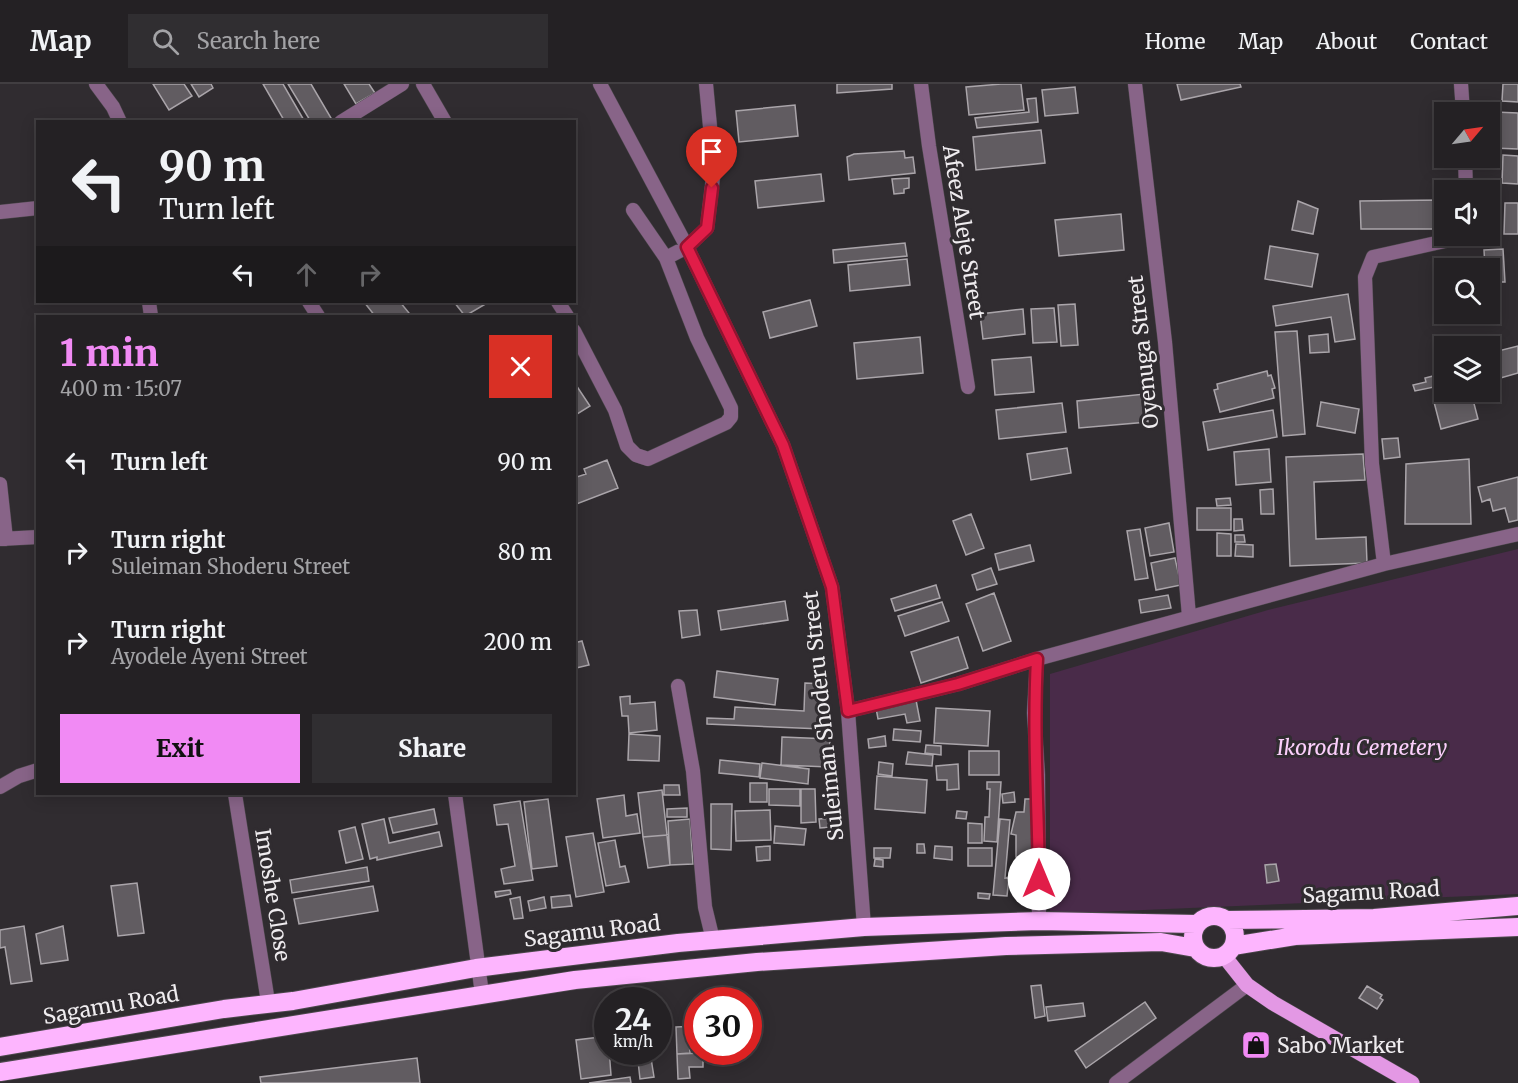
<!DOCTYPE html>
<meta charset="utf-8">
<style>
body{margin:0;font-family:Merriweather,serif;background:#302e31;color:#f1f3f6;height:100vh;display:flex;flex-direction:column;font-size:22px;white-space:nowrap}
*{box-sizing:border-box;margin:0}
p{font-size:20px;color:#a3a3a6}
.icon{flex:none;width:33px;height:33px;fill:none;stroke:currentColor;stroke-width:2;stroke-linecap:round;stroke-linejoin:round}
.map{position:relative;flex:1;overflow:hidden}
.sheet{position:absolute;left:36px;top:231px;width:540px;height:480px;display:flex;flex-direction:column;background:#242124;border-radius:0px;box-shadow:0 3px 15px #0003,0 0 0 2px #413e41}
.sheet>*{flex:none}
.guide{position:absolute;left:36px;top:36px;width:540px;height:183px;border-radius:0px;box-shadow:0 3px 15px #0003,0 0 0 2px #413e41;background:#242124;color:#f1f3f6;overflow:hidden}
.needle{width:39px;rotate:61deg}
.controls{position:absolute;left:1434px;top:18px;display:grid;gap:12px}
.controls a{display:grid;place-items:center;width:66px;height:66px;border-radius:0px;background:#242124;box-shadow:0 3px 15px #0003,0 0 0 2px #413e41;font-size:30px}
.speed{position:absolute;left:594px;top:903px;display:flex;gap:12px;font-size:30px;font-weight:700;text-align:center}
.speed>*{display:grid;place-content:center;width:78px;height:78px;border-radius:50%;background:#242124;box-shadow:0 3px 15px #0003,0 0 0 2px #413e41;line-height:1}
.speed small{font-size:15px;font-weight:400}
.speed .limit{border:9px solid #d22;background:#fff;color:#111}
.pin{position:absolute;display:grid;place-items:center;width:51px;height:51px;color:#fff;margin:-62px -26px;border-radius:50% 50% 50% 0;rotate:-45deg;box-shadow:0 0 6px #0007}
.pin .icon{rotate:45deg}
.me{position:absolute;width:66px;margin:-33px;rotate:0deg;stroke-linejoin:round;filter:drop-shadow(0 0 4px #0008)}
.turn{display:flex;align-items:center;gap:21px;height:126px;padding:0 24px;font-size:27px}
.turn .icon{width:78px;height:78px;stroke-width:2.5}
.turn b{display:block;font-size:42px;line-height:51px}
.lanes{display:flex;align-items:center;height:57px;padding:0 24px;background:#0003;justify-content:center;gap:30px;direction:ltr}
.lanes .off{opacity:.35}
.round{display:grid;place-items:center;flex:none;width:63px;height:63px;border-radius:0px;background:#302e31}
.head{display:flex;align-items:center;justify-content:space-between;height:102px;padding:0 24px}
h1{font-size:36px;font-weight:800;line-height:45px;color:#f18af4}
.primary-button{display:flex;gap:12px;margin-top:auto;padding:12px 24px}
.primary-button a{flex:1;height:69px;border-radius:0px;background:#f18af4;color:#111;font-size:24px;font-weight:800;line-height:69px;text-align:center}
.primary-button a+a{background:#302e31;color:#f1f3f6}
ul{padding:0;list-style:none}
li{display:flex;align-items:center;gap:18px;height:90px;padding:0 24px}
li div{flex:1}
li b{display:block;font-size:22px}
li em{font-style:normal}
header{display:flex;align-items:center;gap:36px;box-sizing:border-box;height:84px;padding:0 30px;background:#242124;border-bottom:2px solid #413e41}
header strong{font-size:28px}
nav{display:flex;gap:33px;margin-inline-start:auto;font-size:21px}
.search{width:420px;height:54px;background:#302e31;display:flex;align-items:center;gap:15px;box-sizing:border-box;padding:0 21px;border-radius:0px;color:#a3a3a6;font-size:22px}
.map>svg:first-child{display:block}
.green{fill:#492b49}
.building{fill:#615c61;stroke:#aaa5aa;stroke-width:1.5}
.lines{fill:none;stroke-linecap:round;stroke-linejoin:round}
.street-casing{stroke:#4b474b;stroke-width:15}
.primary-casing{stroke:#4b474b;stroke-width:16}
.highway-casing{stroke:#4b474b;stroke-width:20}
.street{stroke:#886488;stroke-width:14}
.primary{stroke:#e398e4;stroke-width:15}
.highway{stroke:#fdb5fe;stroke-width:18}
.route-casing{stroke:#92132f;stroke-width:15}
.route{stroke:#e11d48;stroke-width:10}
.labels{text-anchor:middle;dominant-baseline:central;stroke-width:6;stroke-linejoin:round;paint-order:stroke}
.street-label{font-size:21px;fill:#efecef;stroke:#302c30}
.park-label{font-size:21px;font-style:italic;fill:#fbcffb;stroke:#302c30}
.poi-label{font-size:21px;fill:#efecef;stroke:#302c30;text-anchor:start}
</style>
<header>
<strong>Map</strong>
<div class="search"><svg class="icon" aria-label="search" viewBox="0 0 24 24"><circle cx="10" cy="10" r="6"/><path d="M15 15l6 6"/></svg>Search here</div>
<nav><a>Home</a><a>Map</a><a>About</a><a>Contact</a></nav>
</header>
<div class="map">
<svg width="1518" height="999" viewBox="0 0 1518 999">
<rect width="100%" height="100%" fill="#302c30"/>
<!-- green -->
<path class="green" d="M1518,465v345l-468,20v-240l218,-64z"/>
<!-- building -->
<path class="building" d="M153,0h31l8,12 -23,14z
M191,0h20l2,4 -14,9z
M263,0h20l22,38h-20z
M288,0h23l20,34 -6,4h-14z
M344,0h25l6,9 -19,11z
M837,0h55v5l-55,4z
M1001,0h20l3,26 -55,5 -3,-28z
M1177,0h63l1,3 -60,13z
M1503,0h15v18l-16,-1z
M1075,3l3,26 -33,3 -3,-26z
M1036,14l2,24 -61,6 -2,-10 54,-6 -2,-13z
M795,21l3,31 -59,6 -3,-31z
M1495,28l23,1v36l-25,-1z
M1041,46l4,33 -69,7 -3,-33z
M904,67l1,7 8,-1 2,16 -66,7 -2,-23 7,-3z
M1503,71l15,1v28l-16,-1z
M821,90l3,27 -66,7 -3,-27z
M909,94v10l-5,1v4l-10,1 -2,-15z
M1440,116l1,29h-80l-1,-28z
M1298,117l20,8 -5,25 -21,-4z
M1505,119h13v31h-14z
M1121,130l3,36 -65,6 -4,-36z
M905,159l2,13 -73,7 -1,-13z
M1270,162l48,8 -6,33 -47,-8z
M1503,165l2,33h-15v-14h-5l-1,-18z
M907,175l3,26 -60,6 -2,-26z
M1348,210l7,45 -20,3 -4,-25 -55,9 -3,-20z
M810,216l7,26 -47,12 -7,-26z
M364,218h36l9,11 -5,3h-29z
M454,218h35l-24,14z
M1075,220l3,41 -17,1 -3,-41z
M1054,224l3,34 -24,1 -2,-34z
M1023,225l2,25 -42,5 -3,-25z
M1297,247l8,103 -22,2 -8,-104z
M1328,250l1,18 -19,1 -1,-17z
M920,253l3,36 -66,6 -3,-36z
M1518,262v27l-28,8v-28z
M1031,273l3,35 -39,3 -3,-35z
M1267,287l1,5 3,-1 4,13 -3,1 2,9 -54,14 -6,-22 4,-1 -1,-5z
M1437,291l2,11 -24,5 -2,-6 13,-3 -1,-4z
M574,298l16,24 -16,10z
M1471,308l7,27 -37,10 -7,-27z
M1145,310l3,28 -69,6 -2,-27z
M1321,318l38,7 -4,24 -38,-7z
M1062,319l4,29 -67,7 -3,-29z
M1273,326l4,27 -69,13 -5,-28z
M1398,354l2,19 -16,2 -2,-20z
M1067,364l4,25 -40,7 -4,-26z
M1269,365l2,33 -35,3 -2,-33z
M1363,370l2,26 -51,2 2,57 50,-2 1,26 -77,3 -4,-109z
M1469,375l2,65h-66l1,-60z
M607,376l11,28 -44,17v-31l3,3 9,-3 -2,-5z
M1518,393v43l-9,2 -4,-14 -12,3 -3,-12 -8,3 -4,-15z
M1273,405l1,25h-13l-1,-24z
M1230,414l1,7 -14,1 -1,-7z
M1197,424h34v22h-34z
M971,430l13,34 -18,7 -13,-34z
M1234,435h8l1,11 -9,1z
M1169,439l5,29 -24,4 -5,-28z
M1140,445l8,49 -13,2 -8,-49z
M1217,449l14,1v22h-14z
M1235,451h9l1,7h-10z
M1236,460l17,1v12l-18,-1z
M1030,461l4,16 -35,9 -4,-16z
M1175,474l6,27 -25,5 -5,-27z
M991,484l6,16 -20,6 -5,-15z
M936,501l4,13 -45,13 -4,-12z
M994,509l17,48 -28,10 -17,-47z
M1168,511l3,13 -30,5 -2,-13z
M785,517l3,19 -67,10 -3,-19z
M942,518l7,19 -44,15 -7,-20z
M697,526l3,25 -18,3 -3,-27z
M958,553l10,31 -47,15 -10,-31z
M582,557l7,24 -13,3 -2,-25z
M717,587l61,8 -3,26 -61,-8z
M805,599l19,1 -2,45 -115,-5v-6l27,1 1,-12 69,4z
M630,612v8l25,-2 2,28 -28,3 -1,-17h-6l-2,-19z
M916,616l4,21 -13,2 -2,-9 -27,5 -2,-11z
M936,624l54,3 -2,35 -54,-3z
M894,645l27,2 -1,11 -27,-2z
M629,650l31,2 -1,25 -31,-1z
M885,652l1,10 -17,2 -1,-9z
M782,653l48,2 -1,28 -48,-2z
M926,661l15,1v9l-16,-2z
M969,667h30v24h-30z
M908,668l25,3 -1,11 -26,-2z
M720,676l40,4 -1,13 -40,-4z
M879,678l14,2 -1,12 -14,-2z
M762,679l47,6 -1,15 -48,-6z
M958,680l1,25 -12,1v-10h-10l-1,-14z
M877,692l50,4 -2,33 -50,-4z
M987,698h14l-4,60 -13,-1 1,-24h4l1,-28h-3z
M750,699h17v19h-17z
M664,701h15l1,10h-16z
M769,705h31v17l-31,-1z
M801,705h14l1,33 -15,1z
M662,706l5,45 -24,2 -5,-44z
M1014,708l1,10 -12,1 -1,-9z
M624,711l2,21 11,-2 3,19 -37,5 -6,-39z
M548,715l9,67 -25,3 -8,-67z
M1025,715h9l-3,89h-5l1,-31h-11v-22l-5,-1 5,-22h8z
M520,717l13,79 -29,4 -3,-15 14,-3 -7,-42 -11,1 -3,-20z
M711,720h21l-1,46 -20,-1z
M687,724v9h-20v-8z
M434,725l3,15 -44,9 -4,-15z
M770,726l1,30 -35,1 -1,-30z
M957,727l10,1 -1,7 -10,-1z
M831,734l1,9 -12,1 -1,-9z
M384,735l5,24 50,-11 3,14 -65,14v-3l-7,2 -8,-35z
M690,735l3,45 -23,1 -2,-44z
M1000,735l10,1 -5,58 4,-1 -2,19 -14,-1z
M968,739l14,1v19h-14z
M775,742l31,3 -2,16 -30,-2z
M355,743l8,32 -17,4 -7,-32z
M593,749l11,59 -28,5 -10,-60z
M667,751l3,30 -22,3 -5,-31z
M615,756l5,27 5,-1 4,16 -23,4 -8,-43z
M917,760h7l1,9h-8z
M770,762v14l-13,1 -1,-14z
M935,762l17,1v13l-18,-2z
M874,764h17l-1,10h-16z
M968,764h24v18h-24z
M875,775l8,1v7l-9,-1z
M1276,780l3,17 -12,2 -2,-18z
M367,783l2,14 -77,12 -2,-13z
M137,799l7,50 -26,3 -7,-50z
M373,802l5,25 -79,13 -5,-25z
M510,806l1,4 -15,3 -1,-5z
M978,809l12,1 -1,5 -11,-1z
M570,811l2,11 -20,2 -1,-11z
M520,813l3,21 -9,1 -4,-20z
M544,813l2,11 -16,3 -2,-10z
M24,842l8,55 -21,3 -6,-37 -5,1v-18z
M63,842l5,34 -27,4 -5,-30z
M1041,901l4,31 -10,2 -4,-32z
M1367,902l15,9 -2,3 3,2 -6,9 -18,-11z
M1145,918l11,16 -70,50 -11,-17z
M1083,919l2,13 -37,5 -2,-14z
M698,942v15l-9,1 1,11 -13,1 -1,-27z
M608,952l3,39 -30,4 -5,-39z
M637,968h13l4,25 -14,2z
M703,969v14h-14l1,11 -12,1 -1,-25z
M417,974l3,25h-159l-1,-6z
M630,993l1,6h-42z"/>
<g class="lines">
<!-- street casing -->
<g class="street-casing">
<path id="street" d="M96,0l17,23 7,15
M423,0l22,38
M600,0l87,163 96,198 49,142 16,124 16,216
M921,0l8,62 39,241
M1135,0l30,258 24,274
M1461,0l2,28
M341,38l61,-38
M1465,74l1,32
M633,126l33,48
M0,128l38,-4
M149,218l2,14
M309,218l9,14
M558,218l9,14
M574,247l41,79 12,36 9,9 12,4 78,-36 5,-6v-9l-34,-70 -31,-80 21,-11 20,-19 7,-59 -8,-85
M0,400l6,55
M0,455l38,-2
M1384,480l-12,-100 -7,-187 8,-20 72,-16 8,-5
M1037,575l-3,54 4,62 1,146
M678,602l15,85 12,136 8,33
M848,627l110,-27 79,-25 347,-95 134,-30
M0,703l19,-11 19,-6
M235,710l33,208
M455,710l27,200
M1116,999l131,-98"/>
</g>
<!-- primary casing -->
<g class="primary-casing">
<path id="primary" d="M1224,872l23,29 26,18 139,80"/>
</g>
<!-- highway casing -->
<g class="highway-casing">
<path id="highway" d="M1193 853a21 21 0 1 1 42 0a21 21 0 1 1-42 0Z
M1227,836l147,-2 144,-12
M1233,862l62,-10 223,-9
M0,963l224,-38 69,-8 183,-33 202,-25 186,-16 175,-6 157,3
M0,988l575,-92 182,-18 249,-16 155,-4 34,6"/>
</g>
<!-- street -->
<use href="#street" class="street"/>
<!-- primary -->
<use href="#primary" class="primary"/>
<!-- highway -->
<use href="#highway" class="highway"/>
</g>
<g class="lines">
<!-- route casing -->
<g class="route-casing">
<path id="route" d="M712,104l-5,40 -20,19 96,198 49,142 16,124 110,-27 79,-25c-4,73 1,146 2,220"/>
</g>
<!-- route -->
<use href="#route" class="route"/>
</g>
<!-- icons -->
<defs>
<g id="shop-square" transform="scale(1.5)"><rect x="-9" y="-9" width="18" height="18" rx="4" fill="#f18af4" stroke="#302c30"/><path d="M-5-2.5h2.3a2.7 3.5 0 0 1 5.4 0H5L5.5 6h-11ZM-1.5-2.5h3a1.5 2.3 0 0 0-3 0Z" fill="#111"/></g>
</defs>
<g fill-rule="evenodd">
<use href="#shop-square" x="1256" y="961"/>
</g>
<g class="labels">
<!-- street labels -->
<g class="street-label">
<text transform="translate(964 148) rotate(81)">Afeez Aleje Street</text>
<text transform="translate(1143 268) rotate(-96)">Oyenuga Street</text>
<text transform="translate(823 632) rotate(-96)">Suleiman Shoderu Street</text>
<text transform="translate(1371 808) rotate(-3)">Sagamu Road</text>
<text transform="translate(273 811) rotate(81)">Imoshe Close</text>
<text transform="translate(592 847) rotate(-7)">Sagamu Road</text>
<text transform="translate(111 921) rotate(-10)">Sagamu Road</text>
</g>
<!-- park labels -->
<g class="park-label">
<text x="1362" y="663">Ikorodu Cemetery</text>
</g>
<!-- poi labels -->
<g class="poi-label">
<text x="1277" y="961">Sabo Market</text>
</g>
</g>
</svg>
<div class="controls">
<a><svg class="needle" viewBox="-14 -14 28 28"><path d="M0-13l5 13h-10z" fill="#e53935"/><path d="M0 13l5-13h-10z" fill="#a3a3a6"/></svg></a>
<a><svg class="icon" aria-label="sound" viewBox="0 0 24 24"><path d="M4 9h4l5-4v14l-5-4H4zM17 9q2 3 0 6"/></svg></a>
<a><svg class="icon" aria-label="search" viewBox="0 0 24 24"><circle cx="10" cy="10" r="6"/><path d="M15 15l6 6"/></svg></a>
<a><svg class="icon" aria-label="layers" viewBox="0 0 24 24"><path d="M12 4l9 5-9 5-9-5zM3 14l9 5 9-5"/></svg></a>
</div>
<div class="speed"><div>24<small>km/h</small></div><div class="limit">30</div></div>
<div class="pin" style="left:712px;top:104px;background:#d93025"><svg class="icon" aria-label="arrive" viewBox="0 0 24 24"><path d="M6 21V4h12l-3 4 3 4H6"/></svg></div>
<svg class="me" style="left:1039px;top:795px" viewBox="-20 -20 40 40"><circle r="19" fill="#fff"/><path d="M0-13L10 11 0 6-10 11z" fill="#e11d48"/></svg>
<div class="guide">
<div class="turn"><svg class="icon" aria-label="left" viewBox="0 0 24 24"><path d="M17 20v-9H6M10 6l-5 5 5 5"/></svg><div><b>90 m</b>Turn left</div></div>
<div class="lanes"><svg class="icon" aria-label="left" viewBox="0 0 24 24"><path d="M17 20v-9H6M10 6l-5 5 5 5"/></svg><svg class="icon off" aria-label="ahead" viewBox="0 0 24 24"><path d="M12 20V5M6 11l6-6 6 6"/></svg><svg class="icon off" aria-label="right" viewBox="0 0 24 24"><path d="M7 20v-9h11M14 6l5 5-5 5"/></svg></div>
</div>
<section class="sheet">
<div class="head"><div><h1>1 min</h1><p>400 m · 15:07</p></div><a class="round" style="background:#d93025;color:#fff"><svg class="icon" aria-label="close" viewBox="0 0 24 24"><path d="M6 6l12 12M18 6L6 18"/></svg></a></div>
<ul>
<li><svg class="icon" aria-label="left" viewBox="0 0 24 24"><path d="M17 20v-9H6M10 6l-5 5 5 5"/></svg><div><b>Turn left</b></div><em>90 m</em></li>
<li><svg class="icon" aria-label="right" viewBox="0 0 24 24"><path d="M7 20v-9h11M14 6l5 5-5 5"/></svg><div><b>Turn right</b><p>Suleiman Shoderu Street</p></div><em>80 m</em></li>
<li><svg class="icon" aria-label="right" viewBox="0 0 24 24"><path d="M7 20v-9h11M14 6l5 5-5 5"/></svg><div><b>Turn right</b><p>Ayodele Ayeni Street</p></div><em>200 m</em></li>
</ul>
<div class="primary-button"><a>Exit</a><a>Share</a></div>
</section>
</div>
